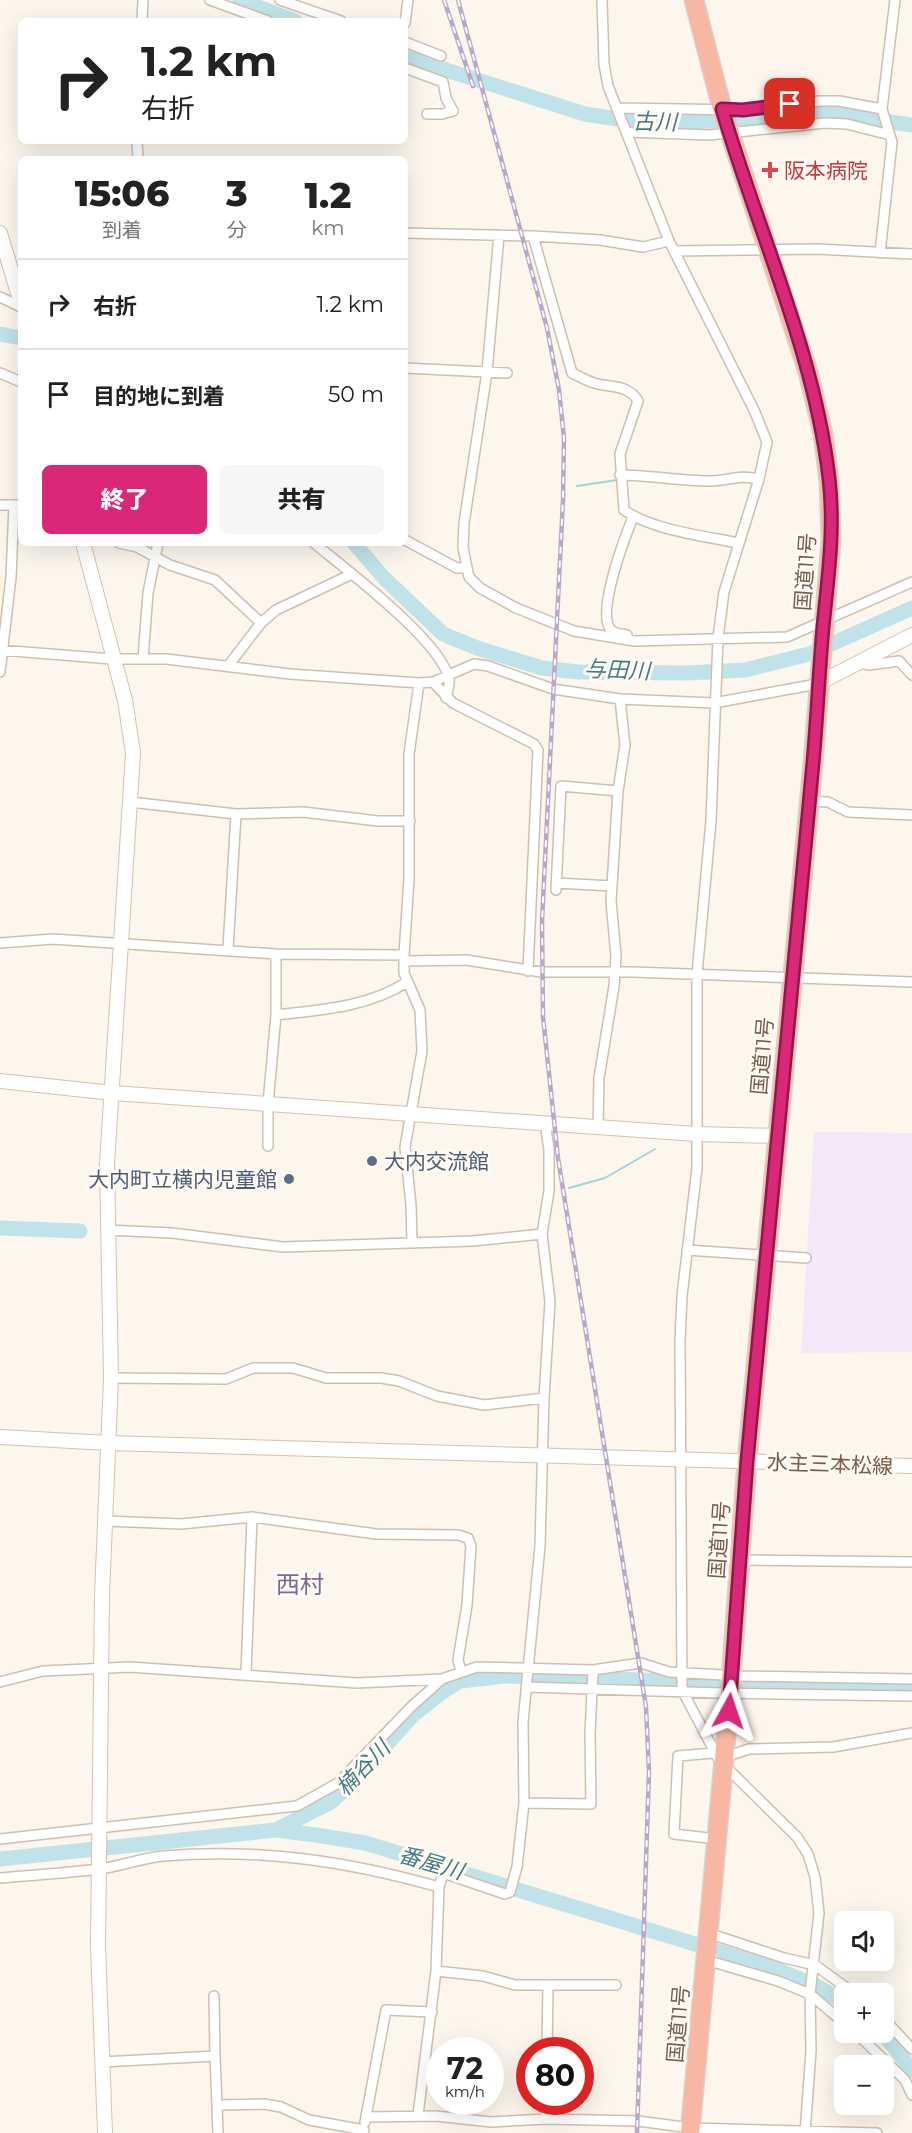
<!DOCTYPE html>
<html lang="ja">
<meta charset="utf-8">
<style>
body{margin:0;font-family:Montserrat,"Noto Sans JP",sans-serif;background:#f6f6f6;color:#222;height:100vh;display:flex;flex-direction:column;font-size:22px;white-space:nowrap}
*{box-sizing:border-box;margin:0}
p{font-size:20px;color:#767676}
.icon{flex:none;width:33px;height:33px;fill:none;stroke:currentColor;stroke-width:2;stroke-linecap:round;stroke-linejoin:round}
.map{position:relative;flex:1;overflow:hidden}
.panel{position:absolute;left:18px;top:156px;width:390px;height:390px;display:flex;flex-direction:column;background:#fff;border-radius:9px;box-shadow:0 6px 24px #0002}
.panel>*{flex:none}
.banner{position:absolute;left:18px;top:18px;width:390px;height:126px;border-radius:9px;box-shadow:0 6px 24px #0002;background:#fff;color:#222;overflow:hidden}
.controls{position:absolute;left:834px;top:1911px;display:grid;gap:12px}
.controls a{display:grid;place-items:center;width:60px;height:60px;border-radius:9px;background:#fff;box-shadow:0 6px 24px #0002;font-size:30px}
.speed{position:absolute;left:426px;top:2037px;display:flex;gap:12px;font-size:30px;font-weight:700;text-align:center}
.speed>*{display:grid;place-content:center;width:78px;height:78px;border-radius:50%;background:#fff;box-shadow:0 6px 24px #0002;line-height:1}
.speed small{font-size:15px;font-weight:400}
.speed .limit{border:9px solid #d22;background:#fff;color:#111}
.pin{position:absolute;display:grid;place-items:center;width:51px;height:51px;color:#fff;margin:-26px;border-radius:12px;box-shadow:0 3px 9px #0006}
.me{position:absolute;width:66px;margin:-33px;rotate:5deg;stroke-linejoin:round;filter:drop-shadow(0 0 4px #0008)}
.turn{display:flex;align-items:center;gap:21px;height:126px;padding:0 24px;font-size:27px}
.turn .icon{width:78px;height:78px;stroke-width:2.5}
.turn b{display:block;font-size:42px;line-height:51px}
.eta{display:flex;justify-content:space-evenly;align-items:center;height:102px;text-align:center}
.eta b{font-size:36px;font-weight:800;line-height:42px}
.action{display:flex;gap:12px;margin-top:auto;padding:12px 24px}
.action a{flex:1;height:69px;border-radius:9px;background:#db2777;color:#fff;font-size:24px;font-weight:800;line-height:69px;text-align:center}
.action a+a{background:#f6f6f6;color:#222}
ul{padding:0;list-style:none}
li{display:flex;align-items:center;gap:18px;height:90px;padding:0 24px;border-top:2px solid #e0e0e0}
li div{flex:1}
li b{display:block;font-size:22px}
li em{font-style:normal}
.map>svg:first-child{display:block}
.education{fill:#f3e8fa}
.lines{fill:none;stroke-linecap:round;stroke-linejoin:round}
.stream{stroke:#a5d3da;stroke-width:2}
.river{stroke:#bfe3e8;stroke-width:15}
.street-casing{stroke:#d1beb0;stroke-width:12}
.secondary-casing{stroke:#d6c0b0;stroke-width:16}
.highway-casing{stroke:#dad1cd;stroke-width:21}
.street{stroke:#fff;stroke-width:9}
.secondary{stroke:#fff;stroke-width:14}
.highway{stroke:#f7b7a3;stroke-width:18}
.rail-casing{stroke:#b9a8c9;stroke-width:4.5}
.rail{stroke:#fffaf3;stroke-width:2;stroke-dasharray:7;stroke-linecap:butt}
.route-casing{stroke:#8e194d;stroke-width:15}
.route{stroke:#db2777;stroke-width:10}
.health-dot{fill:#e0444e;stroke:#fffaf3;stroke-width:2}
.service-dot{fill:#5c6f8a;stroke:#fffaf3;stroke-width:2}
.labels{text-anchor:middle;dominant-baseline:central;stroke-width:6;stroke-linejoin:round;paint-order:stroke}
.health-label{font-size:21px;fill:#be3a42;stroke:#fffaf3;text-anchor:start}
.street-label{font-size:21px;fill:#7a5c4d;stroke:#fffaf3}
.service-label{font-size:21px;fill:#4e5e75;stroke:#fffaf3;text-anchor:start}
.water-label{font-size:22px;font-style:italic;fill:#437c86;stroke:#fffaf3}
.quarter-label{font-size:24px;fill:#846695;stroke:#fffaf3}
</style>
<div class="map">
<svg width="912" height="2133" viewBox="0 0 912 2133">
<rect width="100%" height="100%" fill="#fdf6ec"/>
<!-- education -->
<path class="education" d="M814,1132l98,1v219l-111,1z"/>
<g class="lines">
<!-- stream -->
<path class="stream" d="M577,486l40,-6
M569,1188l36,-10 50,-29"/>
<!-- river -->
<path class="river" d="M240,0l55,21
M405,57l180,57 66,10 117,-6 48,-7 96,14
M0,334l21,4
M354,543l29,34 60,57 34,14 65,20 36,4 108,1 59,-3 64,-16 103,-46
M0,1228l80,3
M276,1830l55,-28 25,-23 57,-64 28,-22 19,-12 45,-5 407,12
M0,1859l276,-29 40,5 49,8 405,124 45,18 29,17
M882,2032l30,38"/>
<!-- street casing -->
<g class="street-casing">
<path id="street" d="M210,0l58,21
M280,0l61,21
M602,0l2,64 4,22 61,155 85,169 13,32 -8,37 -35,113 -6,46 -7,183 -14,153v194l-15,128 -2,45 2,349 37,70 78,77 11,17 7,23 4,36 -9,81 34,29
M142,21l1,-21
M405,23l3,-23
M405,42l36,14
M405,68l38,14 3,16 7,13 -11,3h-15
M618,108l125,2 77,-9h19l43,8
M627,132l82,3 116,-12 22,1 43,11
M137,141l1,18
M405,233l128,3 67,4 43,7 26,-6
M499,235l-12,137 -23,151 -1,24 4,21 2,9 11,11 36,20 58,23 60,10 153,-4 125,-55
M533,236l39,137c7,3 15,8 22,10 17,5 34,1 44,18l-18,53 4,56c27,20 81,26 114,33
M674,251l143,-2 95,5
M880,253l12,-111 -10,-33 13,-109
M0,297l21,10
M405,368l102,5
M0,373l21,9
M620,475c30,0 59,6 89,6 21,0 28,-7 50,-2
M0,505h21
M405,540l52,28h10
M119,543l18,4 33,18 45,15 46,43
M314,543c30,25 130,100 135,137 1,5 -2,12 -3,18
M627,635c-5,-1 -13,-1 -17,-6 -13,-19 15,-92 23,-112
M0,650l112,9h54l124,15 129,9 14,-1 41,-18 14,2 65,23 67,10 94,4 103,-19
M143,659l5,-66 10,-50
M860,663l9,2 30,-4 13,14
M228,666l33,-43 15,-13 76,-36
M0,672l11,-95 3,-72
M433,682l20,21 81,41 4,6 -10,221
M809,801l19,1 20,10 64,3
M130,802l106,12 67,-2 75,9h32
M556,883l56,3
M556,890l5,-104 57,5
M0,943l53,-4 223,15 128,1
M228,949l8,-135
M404,961l62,-1 75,12h92l279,10
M276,1015c44,-5 93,-8 131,-33
M545,1123l4,26v42l-7,43 8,67 -6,97 -4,148 -17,176 1,81 67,1 -1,-70 3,-64
M598,1126l1,-48 15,-92 2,-30 -5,-55 7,-110 7,-46 -5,-46
M268,1146v-42l8,-89v-61
M107,1230l65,3 111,14 190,-6 69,-7
M412,1241l-1,-36 -6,-58 17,-96 -2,-41 -16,-37v-18l5,-76v-125l10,-71
M687,1250l119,8
M111,1378l115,1 27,-11h40l33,10h55l18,3 38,15 47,9 60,-7
M105,1521l76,3 71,-7 124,17 82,1 10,3 3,8 -4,59 -9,55 3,11
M739,1560l173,2
M246,1673l6,-156
M0,1682l43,-11 87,-4 227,16 85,-4 35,-12 116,3 48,-7 28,9 72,4 171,3
M527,1687l194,6 191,3
M713,1753l-35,3 -4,78 43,5
M726,1761l5,-6 18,-6 84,-2 79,-14
M0,1839l297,-33 41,-23 73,-76 31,-28
M0,1878c33,-3 67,-5 100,-9 21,-3 42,-11 63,-13 96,-8 184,5 276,31l-3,84 -18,144
M439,1887l4,-14 62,21 5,-2 7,-25 7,-64
M708,1933l76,25 31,7 40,29
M706,1960l72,21 32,13 1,57 -6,82
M436,1971l47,5 32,9h101
M214,1996l1,60
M884,2019l28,30
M855,2032l50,48 7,15
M547,2050l1,-63
M102,2062l113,-6 2,49
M366,2117l70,-1 55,6 55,-3 92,2 53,7 186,5
M546,2119v-17
M365,2122l21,-112 46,2
M218,2133l-1,-28 47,-1 17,3 28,13 55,10"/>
</g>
<!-- secondary casing -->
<g class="secondary-casing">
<path id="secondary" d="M0,233l21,70
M83,543l42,157 8,53 -26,411 4,214 -9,217 -4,351 7,187
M817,684l95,-49
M0,1081l113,12 583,41 82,2
M0,1437l108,6 804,23"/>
</g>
<!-- highway casing -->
<g class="highway-casing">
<path id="highway" d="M690,2133l40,-440 17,-232 66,-698 18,-223 -2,-59 -6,-47 -15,-62 -85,-260 -29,-112"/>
</g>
<!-- street -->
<use href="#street" class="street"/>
<!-- secondary -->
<use href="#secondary" class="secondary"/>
<!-- highway -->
<use href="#highway" class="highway"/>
<!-- rail casing -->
<g class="rail-casing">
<path id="rail" d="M444,0l29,86
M458,0l89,328 12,62 5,48 -1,62 -21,421 1,96 15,141 88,549 3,65 -12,361"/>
</g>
<!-- rail -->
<use href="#rail" class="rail"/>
</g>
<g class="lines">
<!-- route casing -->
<g class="route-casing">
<path id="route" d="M729,1711l18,-250 66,-698c4,-45 6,-90 10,-136 5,-50 12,-98 6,-149 -15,-128 -71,-246 -107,-369l21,1 47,-6"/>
</g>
<!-- route -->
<use href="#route" class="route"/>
</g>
<!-- markers -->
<path class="health-dot" d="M767 161h6v6h6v6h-6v6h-6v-6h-6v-6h6z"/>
<g class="service-dot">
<circle cx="372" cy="1161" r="6"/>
<circle cx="289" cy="1179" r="6"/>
</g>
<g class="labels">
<!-- health labels -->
<g class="health-label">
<text x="784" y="170">阪本病院</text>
</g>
<!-- street labels -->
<g class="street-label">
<text transform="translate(805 572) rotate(-86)">国道11号</text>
<text transform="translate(762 1056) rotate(-85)">国道11号</text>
<text transform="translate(830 1464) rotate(2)">水主三本松線</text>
<text transform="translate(719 1540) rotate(-86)">国道11号</text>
<text transform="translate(678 2024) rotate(-85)">国道11号</text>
</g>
<!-- service labels -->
<g class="service-label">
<text x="384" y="1161">大内交流館</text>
<text x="277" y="1179" text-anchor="end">大内町立横内児童館</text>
</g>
<!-- water labels -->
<g class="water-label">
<text transform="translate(655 122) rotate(1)">古川</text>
<text transform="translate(617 670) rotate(2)">与田川</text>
<text transform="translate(363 1768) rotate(-46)">楠谷川</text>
<text transform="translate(431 1863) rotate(16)">番屋川</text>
</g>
<!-- quarter labels -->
<g class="quarter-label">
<text x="300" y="1584">西村</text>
</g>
</g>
</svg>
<div class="controls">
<a><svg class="icon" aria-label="sound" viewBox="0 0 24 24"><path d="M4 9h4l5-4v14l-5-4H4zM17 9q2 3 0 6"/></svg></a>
<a>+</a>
<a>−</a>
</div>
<div class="speed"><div>72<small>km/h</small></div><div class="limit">80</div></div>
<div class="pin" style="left:790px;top:104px;background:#d93025"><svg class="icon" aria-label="arrive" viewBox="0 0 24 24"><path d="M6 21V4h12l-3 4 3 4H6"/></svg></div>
<svg class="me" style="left:729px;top:1711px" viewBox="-20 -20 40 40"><path d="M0-17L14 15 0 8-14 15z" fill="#db2777" stroke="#fff" stroke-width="4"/></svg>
<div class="banner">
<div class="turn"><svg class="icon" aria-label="right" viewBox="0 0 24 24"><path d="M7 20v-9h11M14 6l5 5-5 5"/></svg><div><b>1.2 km</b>右折</div></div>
</div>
<section class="panel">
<div class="eta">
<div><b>15:06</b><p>到着</p></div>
<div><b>3</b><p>分</p></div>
<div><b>1.2</b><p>km</p></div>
</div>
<ul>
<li><svg class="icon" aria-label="right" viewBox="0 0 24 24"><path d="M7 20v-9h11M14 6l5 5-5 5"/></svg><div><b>右折</b></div><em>1.2 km</em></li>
<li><svg class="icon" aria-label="arrive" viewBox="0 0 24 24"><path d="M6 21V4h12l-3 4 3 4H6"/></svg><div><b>目的地に到着</b></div><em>50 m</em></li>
</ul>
<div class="action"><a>終了</a><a>共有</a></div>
</section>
</div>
